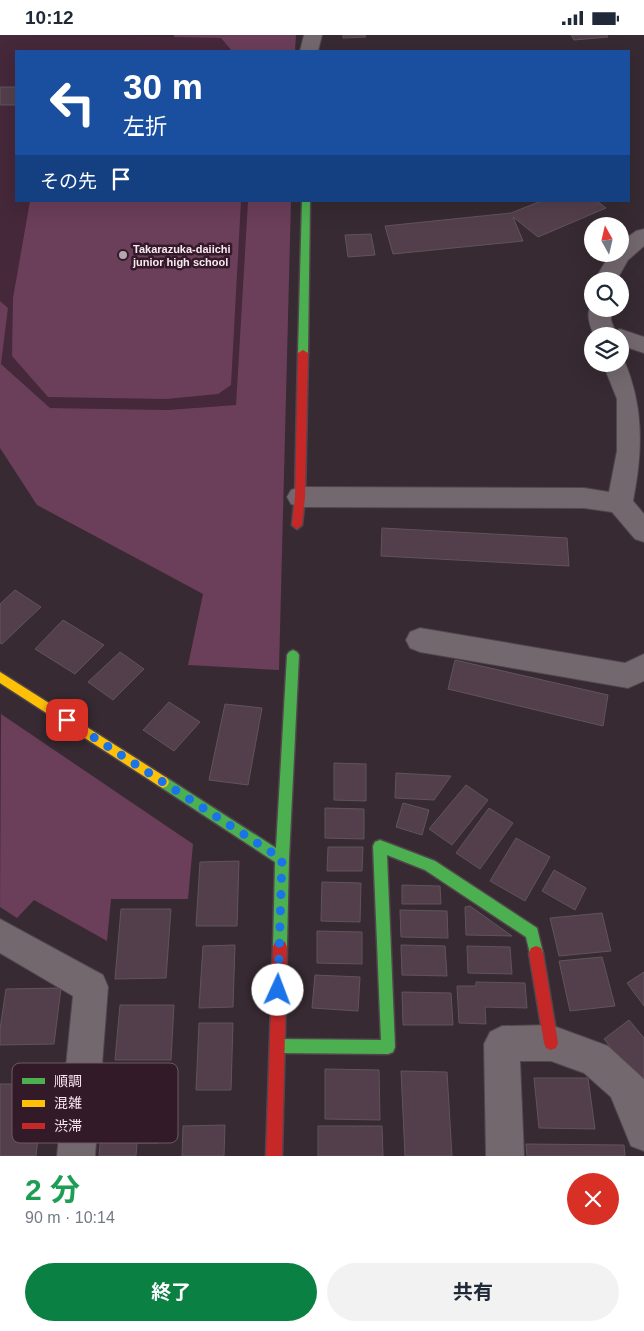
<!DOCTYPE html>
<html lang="ja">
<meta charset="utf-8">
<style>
body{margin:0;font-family:Arial,"Noto Sans JP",sans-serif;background:#f2f2f3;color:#1f2937;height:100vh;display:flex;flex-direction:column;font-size:19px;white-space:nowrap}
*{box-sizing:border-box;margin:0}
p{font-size:16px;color:#747a83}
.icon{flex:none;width:28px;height:28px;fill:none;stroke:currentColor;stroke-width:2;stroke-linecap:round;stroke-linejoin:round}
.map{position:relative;height:1121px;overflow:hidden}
.details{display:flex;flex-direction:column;background:#fff;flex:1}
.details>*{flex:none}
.top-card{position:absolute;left:15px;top:15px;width:615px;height:152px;border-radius:0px;box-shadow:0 5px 20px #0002;background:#1a4fa0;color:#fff;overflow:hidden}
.needle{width:32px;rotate:352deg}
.tools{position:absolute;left:584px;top:182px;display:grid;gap:10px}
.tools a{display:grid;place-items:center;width:45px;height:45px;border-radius:50%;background:#fff;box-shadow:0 5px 20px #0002;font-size:25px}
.pin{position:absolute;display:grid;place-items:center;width:42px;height:42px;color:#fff;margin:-21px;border-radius:10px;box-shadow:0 2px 8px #0006}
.me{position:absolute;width:55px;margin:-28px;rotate:2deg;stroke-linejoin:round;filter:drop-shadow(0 0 4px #0008)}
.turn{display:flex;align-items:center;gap:18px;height:105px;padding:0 25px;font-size:22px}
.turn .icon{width:65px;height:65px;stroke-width:2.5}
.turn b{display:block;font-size:35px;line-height:42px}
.then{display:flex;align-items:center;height:48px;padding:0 25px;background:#0003;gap:10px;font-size:19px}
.round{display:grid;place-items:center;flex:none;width:52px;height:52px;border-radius:26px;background:#f2f2f3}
.summary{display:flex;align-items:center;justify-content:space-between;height:85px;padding:0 25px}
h1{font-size:30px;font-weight:700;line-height:38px;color:#1e9e55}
.action{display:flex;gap:10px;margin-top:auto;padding:10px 25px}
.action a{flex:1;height:58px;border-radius:30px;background:#0b8043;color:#fff;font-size:20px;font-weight:700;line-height:58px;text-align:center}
.action a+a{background:#f2f2f3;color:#1f2937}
.status{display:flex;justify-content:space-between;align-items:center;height:35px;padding:0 25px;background:#fff;direction:ltr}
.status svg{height:14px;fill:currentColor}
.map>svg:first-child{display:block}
.built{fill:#45283a}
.green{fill:#6b3e5a}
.building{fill:#533f4b;stroke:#60545b}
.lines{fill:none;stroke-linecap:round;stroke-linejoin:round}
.street-casing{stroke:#52454d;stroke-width:2}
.fast-casing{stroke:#52454d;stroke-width:3}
.slow-casing{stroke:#52454d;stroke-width:3}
.jam-casing{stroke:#52454d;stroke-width:3}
.street{fill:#72686e;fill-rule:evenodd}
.fast{fill:#4caf50;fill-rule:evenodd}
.slow{fill:#ffc107;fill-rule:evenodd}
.jam{fill:#c62828;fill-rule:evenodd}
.route{stroke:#1a73e8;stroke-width:9;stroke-dasharray:0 16.2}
.poi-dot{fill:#b5a5ae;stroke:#331a29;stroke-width:2}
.labels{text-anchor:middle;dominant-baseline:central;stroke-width:5;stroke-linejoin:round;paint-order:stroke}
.far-poi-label{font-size:11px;font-weight:bold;fill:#f9e7f1;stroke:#331a29;text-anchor:start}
.key{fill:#331a29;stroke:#6e5865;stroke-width:1}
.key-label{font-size:14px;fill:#f9e7f1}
</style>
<div class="status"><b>10:12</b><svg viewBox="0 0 49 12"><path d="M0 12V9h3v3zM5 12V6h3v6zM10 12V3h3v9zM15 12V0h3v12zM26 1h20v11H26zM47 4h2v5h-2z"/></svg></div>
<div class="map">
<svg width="644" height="1121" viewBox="0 0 644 1121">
<rect width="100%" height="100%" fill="#372a32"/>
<!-- built -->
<path class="built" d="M0,0h126l95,3 11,13h-216v150h232l-12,204 -69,5 -117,-2 -49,-44 7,-56 -8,-7z"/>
<!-- green -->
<path class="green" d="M174,0h122l-1,16h-63l-11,-13 -47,-1z
M30,166h211l-10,184 -13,9 -52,5 -118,-2 -36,-41 1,-58z
M248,166h43l-12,469 -91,-5 15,-71 -166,-89 -37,-57v-147l8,7 -7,56 49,44 117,2 69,-5z
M1,679l192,130 -5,55h-77l-4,42 -73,-41 -17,18 -17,-11z"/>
<!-- building -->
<path class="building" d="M343,0h22l1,2 -23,1z
M571,0h36l1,2 -34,3z
M0,52h16v18h-16z
M541,166h56l9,7 -68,29 -25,-20 10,24 -130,13 -8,-28 126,-13z
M371,199l4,21 -27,2 -3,-22z
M382,493l185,10 2,28 -188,-10z
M15,555l26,17 -39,37 -2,-1v-39z
M63,585l41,25 -29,29 -40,-25z
M120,617l24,17 -31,31 -25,-18z
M455,625l153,35 -5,31 -155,-37z
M169,667l31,20 -26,29 -31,-21z
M225,669l37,4 -14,77 -39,-5z
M334,728l32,1v37l-32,-1z
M396,738l55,3 -17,24 -39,-2z
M466,750l22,15 -36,45 -23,-16z
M403,768l26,7 -7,25 -26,-8z
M325,773l39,1v30l-39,-1z
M489,773l24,15 -33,46 -24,-16z
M516,803l34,19 -25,44 -35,-20z
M328,812h35l-1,24h-35z
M239,826l-2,65h-41l4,-64z
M554,835l32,18 -11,22 -33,-19z
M322,847l39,1 -1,39 -39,-1z
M402,850l38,1 1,18h-39z
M470,871l42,30 -46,-1 -1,-28z
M121,874h50l-5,69 -51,1z
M400,875l47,1 1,27 -47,-1z
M602,878l9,38 -52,5 -9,-38z
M317,896l45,1v32l-45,-1z
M235,910l-2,62 -34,1 4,-62z
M401,910l44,1 2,30 -45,-1z
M467,911l43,1 2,27 -44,-1z
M602,922l13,49 -45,5 -11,-50z
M644,937v34l-17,-23z
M315,940l45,2 -2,34 -46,-3z
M476,947l49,1 2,25 -42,-1 1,17 -27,-1 -2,-37h19z
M61,953l-7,56 -54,1v-16l6,-40z
M402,957l49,1 2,32h-50z
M120,970h54l-3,55h-56z
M629,985l15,18v43l-4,3 -36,-45z
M199,988h34l-2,67h-35z
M325,1034l54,1 1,50 -55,-1z
M401,1036l46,1 5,84h-47z
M534,1043h54l7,51 -56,-1z
M0,1049h44l-8,72h-36z
M161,1053l-3,55h-21l-1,13h-37l4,-42h21l3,-25z
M225,1090l-1,31h-42l1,-30z
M318,1091h64l1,30h-65z
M526,1109l98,1 1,11h-98z"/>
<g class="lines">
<!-- street casing -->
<g class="street-casing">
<path id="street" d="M304,0h18l-4,16h-18z
M644,194v17l-16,14 -12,21h-22l16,-27h10v-11l16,-12z
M592,269v5h19v11l4,11 5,-2 24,8v16l-24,-8v-9h-26c-4,-11 -9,-22 -2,-32z
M620,322l3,1c21,47 20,92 10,143l11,13v28l-9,-3 -23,-27 -28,-4 -284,-1 -9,-3 -4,-7 4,-7 9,-3 284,1 25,4 8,-41v-52l-14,-35h17z
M420,593l205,35 19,-9v27l-16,7 -208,-36 -10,-4 -4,-8 4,-8z
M0,884l103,56 5,12 -13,169h-38l16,-160 -73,-43z
M551,990l57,21 36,33v72l-13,-5 -20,-49 -27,-24 -33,-12h-31l4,95h-38l-2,-112 6,-12 12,-6z"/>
</g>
<!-- fast casing -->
<g class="fast-casing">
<path id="fast" d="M302,166h8l-2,152 -5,3 -5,-3z
M293,615l4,2 2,3 -10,204 -2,88 -2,5 -5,2 -5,-2 -2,-5 2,-85 -116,-76 -2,-4 2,-4 4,-2 4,2 109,70 11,-193 2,-3z
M380,805l55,21 102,67 6,25 -2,5 -5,2 -5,-2 -5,-21 -101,-67 -38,-15 8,192 -2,5 -5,2 -111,-1 -5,-2 -2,-5 2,-5 5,-2 104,1 -8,-194 2,-4z"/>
</g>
<!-- slow casing -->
<g class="slow-casing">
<path id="slow" d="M0,637l167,106 2,4 -2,4 -4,2 -4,-2 -159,-103z"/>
</g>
<!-- jam casing -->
<g class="jam-casing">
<path id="jam" d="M303,315l5,3 -3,144 -3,28 -5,4 -5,-4 3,-28 3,-144z
M280,905l5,2 2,5 -5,209h-16l7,-209 2,-5z
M536,911l5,2 2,5 15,90 -2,5 -5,2 -5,-2 -2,-5 -15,-90 2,-5z"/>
</g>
<!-- street -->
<use href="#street" class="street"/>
<!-- fast -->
<use href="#fast" class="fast"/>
<!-- slow -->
<use href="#slow" class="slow"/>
<!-- jam -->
<use href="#jam" class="jam"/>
</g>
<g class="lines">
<!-- route -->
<path class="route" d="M67,685l215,139 -4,131"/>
</g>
<!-- markers -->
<circle class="poi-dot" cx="123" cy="220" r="5"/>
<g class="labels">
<!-- far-poi labels -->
<g class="far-poi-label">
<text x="133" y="214">Takarazuka-daiichi<tspan x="133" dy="13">junior high school</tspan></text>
</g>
</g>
<!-- legend -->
<rect x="12" y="1028" width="166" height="80" rx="8" class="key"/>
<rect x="22" y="1043" width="23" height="6" fill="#4caf50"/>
<rect x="22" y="1065" width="23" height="7" fill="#ffc107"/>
<rect x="22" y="1088" width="23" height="6" fill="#c62828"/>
<g class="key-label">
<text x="54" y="1051">順調</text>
<text x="54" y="1073">混雑</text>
<text x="54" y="1096">渋滞</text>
</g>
</svg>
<div class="tools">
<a><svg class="needle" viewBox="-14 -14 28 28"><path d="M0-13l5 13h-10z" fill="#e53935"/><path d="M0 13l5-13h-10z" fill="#747a83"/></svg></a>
<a><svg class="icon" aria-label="search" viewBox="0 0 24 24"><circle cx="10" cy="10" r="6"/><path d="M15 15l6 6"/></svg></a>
<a><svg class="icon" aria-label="layers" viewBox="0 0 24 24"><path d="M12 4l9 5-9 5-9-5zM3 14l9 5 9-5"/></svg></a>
</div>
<div class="pin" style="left:67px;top:685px;background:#d93025"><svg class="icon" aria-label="arrive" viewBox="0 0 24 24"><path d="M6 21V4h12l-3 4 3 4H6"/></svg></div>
<svg class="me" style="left:278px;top:955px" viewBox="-20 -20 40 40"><circle r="19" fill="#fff"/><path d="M0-13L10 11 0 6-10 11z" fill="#1a73e8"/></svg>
<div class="top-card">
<div class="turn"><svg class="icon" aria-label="left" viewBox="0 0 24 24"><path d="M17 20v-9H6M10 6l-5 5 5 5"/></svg><div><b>30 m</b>左折</div></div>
<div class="then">その先<svg class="icon" aria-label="arrive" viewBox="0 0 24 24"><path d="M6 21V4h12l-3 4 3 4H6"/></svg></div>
</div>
</div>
<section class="details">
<div class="summary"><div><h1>2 分</h1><p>90 m · 10:14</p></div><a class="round" style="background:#d93025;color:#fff"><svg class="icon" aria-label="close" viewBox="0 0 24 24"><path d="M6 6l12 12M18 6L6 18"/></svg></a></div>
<div class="action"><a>終了</a><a>共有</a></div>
</section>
